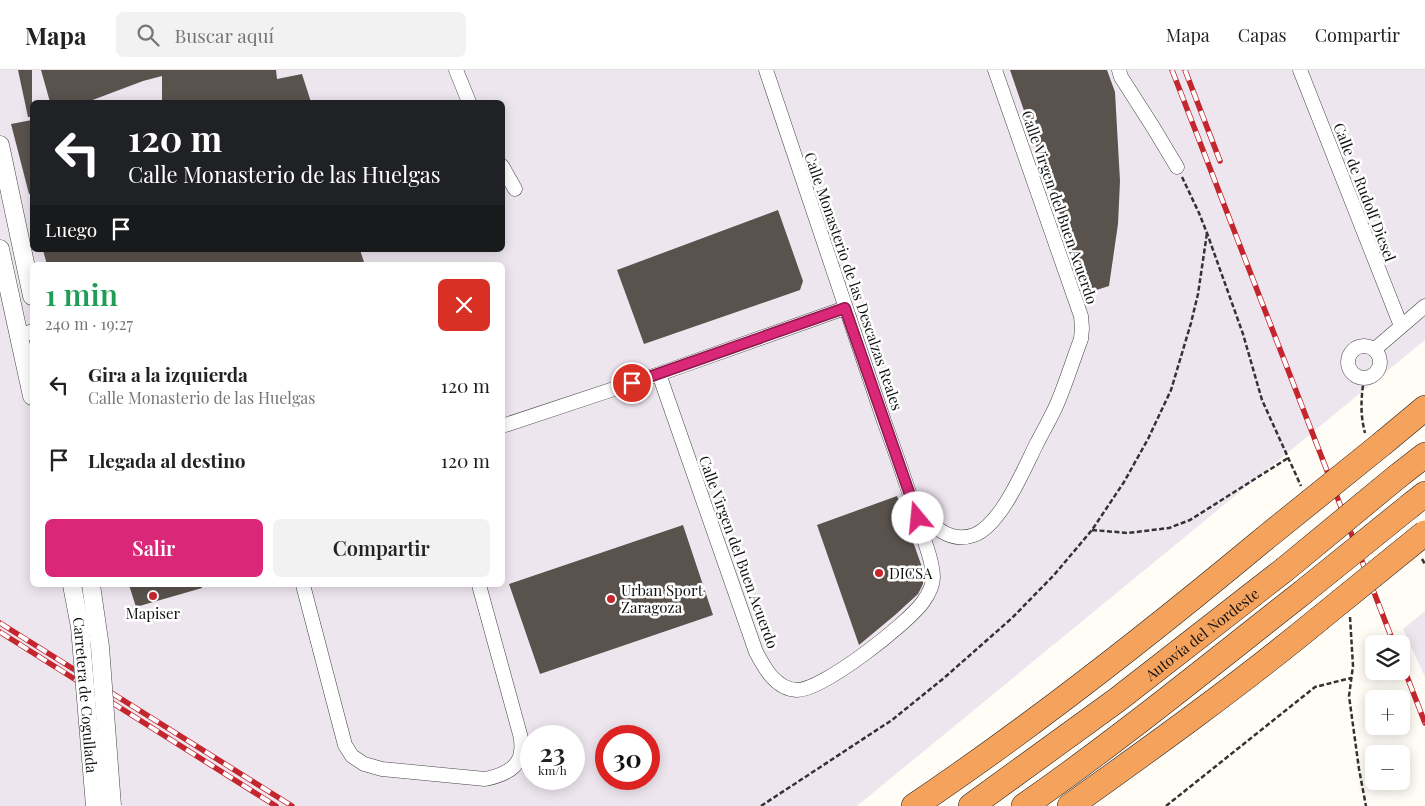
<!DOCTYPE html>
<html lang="es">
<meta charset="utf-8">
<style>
body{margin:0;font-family:"Playfair Display",serif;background:#f2f2f2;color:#222;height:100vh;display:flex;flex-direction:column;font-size:19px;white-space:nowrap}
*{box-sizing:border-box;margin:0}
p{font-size:16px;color:#767676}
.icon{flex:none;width:28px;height:28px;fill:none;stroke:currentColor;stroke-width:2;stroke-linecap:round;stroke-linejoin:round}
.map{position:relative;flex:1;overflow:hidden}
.sheet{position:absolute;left:30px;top:192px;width:475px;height:325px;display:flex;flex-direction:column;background:#fff;border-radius:8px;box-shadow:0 2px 12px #0003}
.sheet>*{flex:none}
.banner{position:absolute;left:30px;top:30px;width:475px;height:152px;border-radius:8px;box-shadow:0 2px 12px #0003;background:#202124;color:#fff;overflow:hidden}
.fabs{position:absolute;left:1365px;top:565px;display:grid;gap:10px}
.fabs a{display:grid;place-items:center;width:45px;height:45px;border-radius:8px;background:#fff;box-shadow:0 2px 12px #0003;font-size:25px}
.speed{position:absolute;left:520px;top:655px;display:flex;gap:10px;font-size:25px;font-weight:700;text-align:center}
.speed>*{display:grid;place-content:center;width:65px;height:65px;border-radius:50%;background:#fff;box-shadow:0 2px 12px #0003;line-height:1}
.speed small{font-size:12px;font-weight:400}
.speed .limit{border:8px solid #d22;background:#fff;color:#111}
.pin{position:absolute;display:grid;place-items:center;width:42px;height:42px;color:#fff;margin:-21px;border:2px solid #fff;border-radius:50%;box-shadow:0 1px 5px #0007}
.me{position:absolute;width:55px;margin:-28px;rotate:343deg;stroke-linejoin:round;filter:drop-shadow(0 0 4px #0008)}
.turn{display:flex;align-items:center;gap:18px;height:105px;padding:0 15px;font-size:22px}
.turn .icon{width:65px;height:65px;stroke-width:2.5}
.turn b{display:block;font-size:35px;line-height:42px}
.then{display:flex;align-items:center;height:48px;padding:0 15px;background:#0003;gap:10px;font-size:19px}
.round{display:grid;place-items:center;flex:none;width:52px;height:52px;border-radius:8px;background:#f2f2f2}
.overview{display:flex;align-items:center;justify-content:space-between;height:85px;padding:0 15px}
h1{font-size:30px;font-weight:600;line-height:38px;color:#1e9e55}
.primary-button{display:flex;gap:10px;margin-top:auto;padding:10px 15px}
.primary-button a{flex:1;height:58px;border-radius:8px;background:#db2777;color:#fff;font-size:20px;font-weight:600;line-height:58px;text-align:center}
.primary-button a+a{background:#f2f2f2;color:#222}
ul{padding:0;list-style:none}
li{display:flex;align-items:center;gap:15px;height:75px;padding:0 15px}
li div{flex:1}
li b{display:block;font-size:19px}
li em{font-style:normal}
header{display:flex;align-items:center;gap:30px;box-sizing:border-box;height:70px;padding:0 25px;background:#fff;border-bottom:1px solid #e0e0e0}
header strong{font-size:24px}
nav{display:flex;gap:28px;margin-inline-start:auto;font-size:18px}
.search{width:350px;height:45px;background:#f2f2f2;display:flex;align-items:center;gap:12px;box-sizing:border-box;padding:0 18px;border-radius:8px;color:#767676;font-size:19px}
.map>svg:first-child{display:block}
.industrial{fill:#eee6ef;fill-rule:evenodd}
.building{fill:#5a524d}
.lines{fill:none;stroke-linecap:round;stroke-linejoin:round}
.minor-casing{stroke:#444;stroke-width:15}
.tertiary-casing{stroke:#444;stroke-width:19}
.motorway-casing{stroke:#222;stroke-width:26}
.path{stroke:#333;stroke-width:2.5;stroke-dasharray:5 2.5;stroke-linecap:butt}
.minor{stroke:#fff;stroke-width:14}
.tertiary{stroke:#fff;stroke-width:18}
.motorway{stroke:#f5a25d;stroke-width:25}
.rail-casing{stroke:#c4262e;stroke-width:5.5}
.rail{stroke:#fff;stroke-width:4;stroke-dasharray:11;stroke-linecap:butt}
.tertiary-bridge-casing{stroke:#444;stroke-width:19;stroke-linecap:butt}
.motorway-bridge-casing{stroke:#222;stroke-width:26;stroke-linecap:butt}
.tertiary-bridge{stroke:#fff;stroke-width:18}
.motorway-bridge{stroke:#f5a25d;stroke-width:25}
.route-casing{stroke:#8e194d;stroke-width:12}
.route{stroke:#db2777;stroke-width:9}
.poi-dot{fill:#c4262e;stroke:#fff;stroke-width:2}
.labels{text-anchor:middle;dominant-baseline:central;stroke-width:5;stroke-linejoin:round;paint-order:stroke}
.street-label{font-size:15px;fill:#111;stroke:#fff}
.poi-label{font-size:15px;fill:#111;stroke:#fff;text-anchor:start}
</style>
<header>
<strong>Mapa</strong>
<div class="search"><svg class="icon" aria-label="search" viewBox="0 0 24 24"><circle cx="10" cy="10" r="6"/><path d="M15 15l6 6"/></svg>Buscar aquí</div>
<nav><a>Mapa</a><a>Capas</a><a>Compartir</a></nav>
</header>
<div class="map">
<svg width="1425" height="736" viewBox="0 0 1425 736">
<rect width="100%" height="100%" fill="#fffdf5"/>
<!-- industrial -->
<path class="industrial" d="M0,0h1425v270l-568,466h-857zM32,32h470v148h-470zM32,195h470v320h-470zM531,666h43v43h-43zM606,666h43v43h-43z
M1425,541v66l-22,-48z"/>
<!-- building -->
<path class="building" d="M18,0h14v47h-4z
M41,0h235l1,9 25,-5 9,28h-149v-26l-19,5 -53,20 -8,1h-32z
M1010,0h97l8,22 5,89 -2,43 -9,62 -22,7z
M32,50v74h-3l-18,-70z
M778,140l25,71 -3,9 -156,54 -27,-74z
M43,180h317l5,15h-318z
M897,426l26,74v14l-5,10 -23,21 -36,30 -42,-120z
M683,455l30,90 -173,59 -31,-90z
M129,515h73v3l-66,19z"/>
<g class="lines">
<!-- minor casing -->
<g class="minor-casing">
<path id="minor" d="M456,0l13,32
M1119,0l2,7 32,50 24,40
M1300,0l101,256
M502,96l13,23
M20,270l4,-5 8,-4
M1348 292a16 16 0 1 1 32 0a16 16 0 1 1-32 0Z
M1375,279l50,-43
M659,304l97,278c9,17 20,37 41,38 26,0 110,-66 126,-88 5,-7 10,-16 10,-25 0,-14 -6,-28 -10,-41 -12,-39 -25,-77 -39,-115 -40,-117 -79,-234 -118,-351
M502,356l157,-52 186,-66
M917,437c14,18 32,37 57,28 27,-10 50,-66 62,-90 7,-14 15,-27 21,-41 9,-21 16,-44 24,-65l1,-11 -1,-12 -86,-246
M303,515l42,160 7,11 12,8 18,5 103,10c15,-3 35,-10 36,-28 1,-4 0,-9 0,-13l-42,-153"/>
</g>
<!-- tertiary casing -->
<g class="tertiary-casing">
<path id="tertiary" d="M0,75l32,151
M0,179l32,147"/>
</g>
<!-- motorway casing -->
<g class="motorway-casing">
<g id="motorway">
<path d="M1383,373l42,-35"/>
<path d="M1398,406l27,-21"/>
<path d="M1411,435l14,-11"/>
<path d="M914,736c122,-82 237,-173 350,-267"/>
<path id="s1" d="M971,736l146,-106 167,-130"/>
<path d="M1024,736c96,-67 186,-141 278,-213"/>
<path d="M1070,736c84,-60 169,-121 249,-187"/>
</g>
</g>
<!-- path -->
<path class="path" d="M1182,107l17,36 8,20 36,101 19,66 39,86
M1364,308c-3,20 -4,36 1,55
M1092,460l36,3 41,-5 21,-8 98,-62
M1422,489l3,5
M1350,547l3,49 -4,30 10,73 7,37
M761,736l131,-86 52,-42 68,-60 42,-43 38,-45 32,-48 24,-43 23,-49 20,-67 7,-29 9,-61
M1166,736l149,-119 36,-9"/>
<!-- minor -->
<use href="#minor" class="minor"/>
<!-- tertiary -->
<use href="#tertiary" class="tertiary"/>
<!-- motorway -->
<use href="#motorway" class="motorway"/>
<!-- rail casing -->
<g class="rail-casing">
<path id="rail" d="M1172,0l222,574
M1185,0l35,91
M0,553l292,183
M0,562l276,174
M1401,591l24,62"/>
</g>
<!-- rail -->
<use href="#rail" class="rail"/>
<!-- tertiary-bridge casing -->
<g class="tertiary-bridge-casing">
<g id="tertiary-bridge">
<path id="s2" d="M72,515l8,42 15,179"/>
<path d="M91,515l9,62 12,159"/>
</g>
</g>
<!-- motorway-bridge casing -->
<g class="motorway-bridge-casing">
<path id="motorway-bridge" d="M1264,469l119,-96
M1284,500l114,-94
M1302,523l109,-88
M1319,549l106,-86"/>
</g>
<!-- tertiary-bridge -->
<use href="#tertiary-bridge" class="tertiary-bridge"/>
<!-- motorway-bridge -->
<use href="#motorway-bridge" class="motorway-bridge"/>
</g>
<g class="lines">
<!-- route casing -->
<g class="route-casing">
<path id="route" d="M632,313l213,-75 73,210"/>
</g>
<!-- route -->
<use href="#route" class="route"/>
</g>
<!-- markers -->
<g class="poi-dot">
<circle cx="879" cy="503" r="5"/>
<circle cx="153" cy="526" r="5"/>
<circle cx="611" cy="529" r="5"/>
</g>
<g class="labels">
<!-- street labels -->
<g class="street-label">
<text transform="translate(1365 122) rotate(69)">Calle de Rudolf Diesel</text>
<text transform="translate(1060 137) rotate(71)">Calle Virgen del Buen Acuerdo</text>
<text transform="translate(854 211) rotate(71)">Calle Monasterio de las Descalzas Reales</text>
<text transform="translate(739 482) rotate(70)">Calle Virgen del Buen Acuerdo</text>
<text stroke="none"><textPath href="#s1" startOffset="288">Autovía del Nordeste</textPath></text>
<text stroke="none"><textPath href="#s2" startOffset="111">Carretera de Cogullada</textPath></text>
</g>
<!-- poi labels -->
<g class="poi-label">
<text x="889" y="503">DICSA</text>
<text x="621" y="520">Urban Sport<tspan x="621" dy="17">Zaragoza</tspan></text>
<text x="153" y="543" text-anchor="middle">Mapiser</text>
</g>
</g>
</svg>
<div class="fabs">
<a><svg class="icon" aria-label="layers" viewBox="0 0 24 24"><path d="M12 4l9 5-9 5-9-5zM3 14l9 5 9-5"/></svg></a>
<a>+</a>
<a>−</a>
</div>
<div class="speed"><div>23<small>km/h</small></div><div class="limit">30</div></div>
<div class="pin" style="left:632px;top:313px;background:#d93025"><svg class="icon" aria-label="arrive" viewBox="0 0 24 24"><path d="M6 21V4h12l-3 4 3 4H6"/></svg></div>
<svg class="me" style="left:918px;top:448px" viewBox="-20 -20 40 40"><circle r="19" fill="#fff"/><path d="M0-13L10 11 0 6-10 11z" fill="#db2777"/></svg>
<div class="banner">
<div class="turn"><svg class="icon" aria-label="left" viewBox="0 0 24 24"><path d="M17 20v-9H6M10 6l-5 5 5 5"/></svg><div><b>120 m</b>Calle Monasterio de las Huelgas</div></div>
<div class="then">Luego<svg class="icon" aria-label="arrive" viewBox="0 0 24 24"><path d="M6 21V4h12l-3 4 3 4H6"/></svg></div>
</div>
<section class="sheet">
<div class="overview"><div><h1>1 min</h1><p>240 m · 19:27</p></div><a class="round" style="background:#d93025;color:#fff"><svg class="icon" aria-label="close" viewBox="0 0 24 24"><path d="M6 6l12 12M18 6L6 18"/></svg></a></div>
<ul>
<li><svg class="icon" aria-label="left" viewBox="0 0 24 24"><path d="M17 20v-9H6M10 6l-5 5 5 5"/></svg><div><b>Gira a la izquierda</b><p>Calle Monasterio de las Huelgas</p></div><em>120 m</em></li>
<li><svg class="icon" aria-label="arrive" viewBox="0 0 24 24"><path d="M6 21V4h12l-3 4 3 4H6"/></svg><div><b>Llegada al destino</b></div><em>120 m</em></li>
</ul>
<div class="primary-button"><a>Salir</a><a>Compartir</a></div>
</section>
</div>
